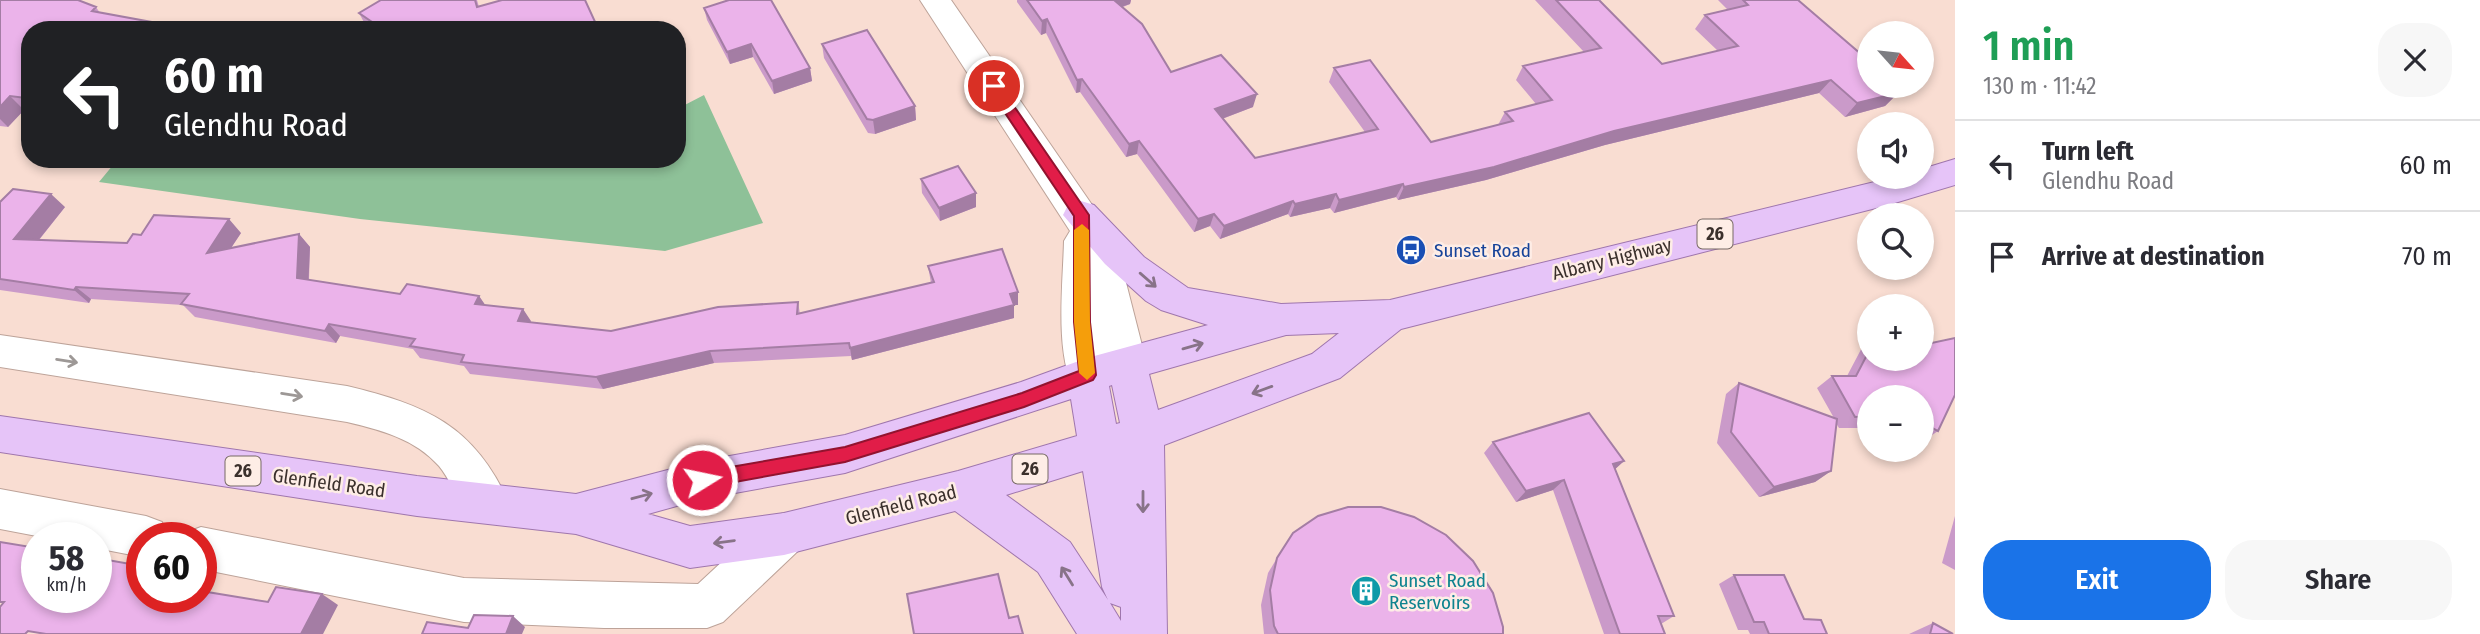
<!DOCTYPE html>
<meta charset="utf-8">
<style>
body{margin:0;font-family:"Fira Sans Condensed",sans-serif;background:#f7f7f7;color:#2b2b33;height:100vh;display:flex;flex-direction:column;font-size:26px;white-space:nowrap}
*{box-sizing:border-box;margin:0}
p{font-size:23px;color:#7c7c81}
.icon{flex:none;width:38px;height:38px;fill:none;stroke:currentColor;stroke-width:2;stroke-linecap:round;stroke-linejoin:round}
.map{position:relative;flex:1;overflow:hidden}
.panel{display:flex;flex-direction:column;background:#fff;width:525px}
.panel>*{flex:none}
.banner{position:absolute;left:21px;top:21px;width:665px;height:147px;border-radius:28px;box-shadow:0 4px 10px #0003;background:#202124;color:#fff;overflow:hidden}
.needle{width:46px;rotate:117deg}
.tools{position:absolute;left:1857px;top:21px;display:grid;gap:14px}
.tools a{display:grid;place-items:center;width:77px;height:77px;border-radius:50%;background:#fff;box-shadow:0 4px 10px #0003;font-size:35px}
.speed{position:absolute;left:21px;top:522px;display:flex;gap:14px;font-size:35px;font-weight:700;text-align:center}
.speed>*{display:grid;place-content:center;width:91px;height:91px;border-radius:50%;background:#fff;box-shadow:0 4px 10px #0003;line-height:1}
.speed small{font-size:18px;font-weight:400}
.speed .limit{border:10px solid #d22;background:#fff;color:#111}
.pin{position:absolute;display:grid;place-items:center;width:60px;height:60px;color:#fff;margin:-30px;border:4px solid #fff;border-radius:50%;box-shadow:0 2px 7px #0007}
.me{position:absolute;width:77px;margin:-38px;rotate:80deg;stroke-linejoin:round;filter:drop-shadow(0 0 5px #0008)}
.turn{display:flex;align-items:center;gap:24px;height:147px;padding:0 28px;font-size:32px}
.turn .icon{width:91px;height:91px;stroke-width:2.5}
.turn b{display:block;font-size:49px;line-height:60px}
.round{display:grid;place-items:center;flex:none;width:74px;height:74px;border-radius:28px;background:#f7f7f7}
.head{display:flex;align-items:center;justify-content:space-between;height:119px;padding:0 28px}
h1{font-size:42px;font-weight:600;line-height:52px;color:#1e9e55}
.action{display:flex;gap:14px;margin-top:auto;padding:14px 28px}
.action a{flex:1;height:80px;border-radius:28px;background:#1a73e8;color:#fff;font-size:28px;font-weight:600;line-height:80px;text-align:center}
.action a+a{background:#f7f7f7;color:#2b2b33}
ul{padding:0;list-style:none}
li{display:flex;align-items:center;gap:21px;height:91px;padding:0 28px;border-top:2px solid #e1e1e2}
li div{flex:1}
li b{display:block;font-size:26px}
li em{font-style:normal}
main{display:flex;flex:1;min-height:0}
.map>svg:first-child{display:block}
.green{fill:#8ec198}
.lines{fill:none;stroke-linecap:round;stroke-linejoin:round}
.minor-casing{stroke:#bda399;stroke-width:2}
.major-casing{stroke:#9f76ad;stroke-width:2}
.minor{fill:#fff;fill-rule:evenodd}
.major{fill:#e6c4f8;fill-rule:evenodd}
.wall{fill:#ca9ac9}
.shaded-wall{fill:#a47da4}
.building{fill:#ebb3ea;stroke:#a47da4;stroke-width:2}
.oneway{stroke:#887388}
.oneway2{stroke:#9d9896}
.route{fill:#e11d48;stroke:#92132f;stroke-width:2}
.slow{fill:#f59e0b}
.labels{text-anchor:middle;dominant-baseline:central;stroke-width:5;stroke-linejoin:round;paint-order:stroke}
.shield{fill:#feede6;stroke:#766964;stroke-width:2}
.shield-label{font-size:18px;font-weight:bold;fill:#3b302c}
.transit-label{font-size:19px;fill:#164399;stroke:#feede6;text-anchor:start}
.street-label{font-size:19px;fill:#3b302c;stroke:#feede6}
.culture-label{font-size:19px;fill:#0d838f;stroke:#feede6;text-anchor:start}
</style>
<main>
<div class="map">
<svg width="1955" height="634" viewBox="0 0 1955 634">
<rect width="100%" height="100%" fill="#f9ddd2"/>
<!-- green -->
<path class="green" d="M704,95l59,128 -98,28 -305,-32 -261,-37 19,-23h559v-50z"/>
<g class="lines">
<!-- minor casing -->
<g class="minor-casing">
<path id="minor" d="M920,0h31l148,215 21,44 27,106 -6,12 -14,5 -14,-5 -8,-22 2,20 -6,12 -14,5 -14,-5c-18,-37 -10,-104 -9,-146l6,-10z
M0,335l347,51c79,19 127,39 162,117l-7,14 -15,6c-4,-2 -12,-3 -15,-6 -12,-10 -21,-37 -33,-51 -24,-27 -58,-36 -92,-44l-347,-55z
M0,489l146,27 16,6 6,15h-26v20l-46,-9v-11h-54l-42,-8z
M784,513l16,6 6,15 -6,15 -77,73 -16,6h-103l-140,-6 -263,-53v-32h-17l1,-4 16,-6 263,51 234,6 70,-65z"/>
</g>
<!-- major casing -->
<g class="major-casing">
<path id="major" d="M1955,159v26l-67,20 -487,124 -61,49 -176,67 3,189h-90l-39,-62 -83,-61 -171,44 -94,13 -114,-34 -159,-18 -417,-64v-36l417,60 159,18 126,-33 143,-26 176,-53 66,-24 121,-33 -47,-15 -15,-9 -41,-37 -42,-49 5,-10 13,-4 13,4 50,52 44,31 93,16 109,-4 505,-123h27v-8zM1339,333l-27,21 -154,56 -9,-36 137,-39zM1112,385l8,38 -4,1 -7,-38zM1071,399l6,37 -119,35 -174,42 -94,13 -42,-12 54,-15 143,-26zM1083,471l19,116 6,13 -38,-58 -64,-47zM1110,603l11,4v14z"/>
</g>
<!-- minor -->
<use href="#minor" class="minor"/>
<!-- major -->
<use href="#major" class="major"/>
</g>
<!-- wall -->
<path class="wall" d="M0,0l96,7 4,6 91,17h-161v81l-6,-1 -16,17 -8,-1z
M381,0h96l2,7 117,17 -230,2 -7,-13z
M1017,0h114l-1,4 -7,3 48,65 82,35 -31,12 33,39 110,-26 -36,-50 5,-14 97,74 67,-17 7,-13 31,-8 -20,-24 7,-14 61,-14 -49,-52h64l63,64 56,-13 -23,-22 10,-14 23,-5 -10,-10h80l71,86 29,7 -13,13 -40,11 -26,-24 -214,52 -119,35 -88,20 -2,-3 -62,16 -4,-5 -40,9 -2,-3 -68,25 -10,-13 -16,6 -57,-78 -11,3 -46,-65 -4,1 -30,-60 -5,2 -24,-33z
M704,8l106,60 2,13 -38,13 -21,-37 -23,7 -23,-44z
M822,44l93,62 1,14 -41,14 -7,-1 -44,-75z
M921,179l55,28 -36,14 -18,-28z
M0,202l65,5 -26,33 88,3 14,-8 100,-2 -10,15 68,-14 11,13 -1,33 91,14 79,2 6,9 38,4 7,13 81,9 187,-29 2,12 131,-31 -3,-17 90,39h-4v13l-162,42 -1,-4 -137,7 -111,26 -133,-15 -6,-8 -44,-8 -7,-9 -73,-13 -4,7 -141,-26 -12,-12 -92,-6 -2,4 -89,-13z
M1869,338v21h53v-14l33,-7v57l-17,36 -16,11v-45h-53v31h-30l-3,-5 -5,48 -16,11 -56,15 -42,-54 9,-49 13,-11 95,35 -17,-30 15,-12h15l19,-36z
M1493,442l131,19 -9,8 59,147 -13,8 4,10h-61l-51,-144 -37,12 -32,-49z
M1955,516v54l-13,-7z
M1277,558l226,76h-239l-3,-29 7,-32z
M1734,575l70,44 23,15h-77l-2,-4h-10l-19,-46z
M1933,623l20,11h-44z"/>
<!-- shaded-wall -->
<path class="shaded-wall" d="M1111,0h20l-1,4 -21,7z
M1047,19l-1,14 -5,2 1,-14z
M751,44l2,13 -23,7 -3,-12z
M810,68l2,13 -38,13 -2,-13z
M1082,79l-2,13 -4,1 1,-13z
M1831,80l-12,13 -214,52 -119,35 -88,20 6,-13 210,-56z
M1898,93l-13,13 -40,11 12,-14z
M1257,94l-4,13 -42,16 4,-14z
M10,96l14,14 -16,17 -8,-8v-12z
M915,106l1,14 -41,14 -2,-14z
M1139,141l-2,13 -11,3 3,-13z
M1403,184l-7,13 -62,16 5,-13z
M976,193v14l-36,14 -1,-13z
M51,194l14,13 -36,45 -15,-13z
M1336,194l-6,14 -40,9 5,-13z
M1293,201l-5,13 -68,25 4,-13z
M1214,214l-4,12 -16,6 4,-13z
M229,219l12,14 -22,33 -12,-13z
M299,234l11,13 -2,44 -11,-13z
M76,287l15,12 -2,4 -15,-13z
M1018,292v13h-4v13l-162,42 -2,-12z
M479,296l9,13 -13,-5z
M523,309l8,12 -5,13 -8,-13z
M329,324l11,12 -4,7 -11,-12z
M710,351l4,12 -111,26 -7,-12z
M1624,461l-12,11 1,-8z
M1831,471l-16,11 -56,15 15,-10z
M1564,480l-11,10 -37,12 10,-11z
M322,594l16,11 -15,29h-22z
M513,616l12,11 -3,7h-16z"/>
<!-- building -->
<path class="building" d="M0,0h78l18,7 -4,4 98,18 -160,1v64l-4,4 -16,-2 -10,11z
M381,0h94l2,7 25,-7h83l11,24 15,6h-252l13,-8 -13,-9z
M729,0h42l39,68 -38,13 -21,-37 -24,8 -23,-44z
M1027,0h87l28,24 29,48 50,-17 36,39 -42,15 40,49 123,-29 -44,-61 36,-8 61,82 82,-21 -8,-9 47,-12 -29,-34 78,-18 -45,-48h43l63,64 76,-18 -33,-31 43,-10 -5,-5h55l71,61v25h21l8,7 -41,10 -26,-23 -217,51 -120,36 -90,20 -1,-3 -64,16 -3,-6 -41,10 -2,-3 -69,25 -10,-12 -16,5 -59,-78 -10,3 -47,-65 -5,1 -30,-61 -5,2z
M867,30l48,76 -42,14 -6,-1 -45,-75z
M958,166l18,27 -37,15 -18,-29z
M13,189l38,5 -37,45 113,4 6,-9 8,1 13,-20 75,4 -22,34 92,-19 -2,44 103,16 7,-10 72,12 -4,8 48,5 -5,12 93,10 107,-24 80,-5 -1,12 137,-32 -6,-16 74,-17 16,43 -8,2 4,11 -164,43 -1,-5 -139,8 -114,26 -135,-15 3,-7 -54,-9 5,-7 -86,-15 -4,7 -144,-27 8,-10 -113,-7 -2,3 -74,-11v-77z
M1955,338v57l-17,36 -16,-9v-25h-53v19l-14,1 -23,-41h24l13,-25v8h53v-14z
M1739,383l98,36 -6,52 -57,16 -43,-55z
M1589,413l35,48 -11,3 61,152h-16l7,18h-45l-56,-154 -38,11 -33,-49z
M1348,507h33l33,10 32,18 27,26 20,32 10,34v7h-225l-4,-8 -4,-36 7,-32 16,-25 25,-17z
M0,542l37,6v49h59v-39l46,8v31h59v-6l67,11 8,-15 46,7 -21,40h-255l-18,-3 -3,3h-25v-27l4,-5h-4z
M998,574l11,44 9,-2 5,18h-109l-7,-40z
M1734,575h50l20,44 17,1 6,14h-58l-5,-12h-10z
M474,615l39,1 -7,18h-84l5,-12 41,6z
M1933,623l20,11h-23z"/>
<!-- one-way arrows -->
<defs><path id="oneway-shaft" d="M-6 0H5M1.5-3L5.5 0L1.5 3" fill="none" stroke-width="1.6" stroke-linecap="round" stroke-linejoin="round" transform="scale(1.75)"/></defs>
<g class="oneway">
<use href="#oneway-shaft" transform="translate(1148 280) rotate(41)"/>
<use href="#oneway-shaft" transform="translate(1193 346) rotate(-16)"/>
<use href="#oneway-shaft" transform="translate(1262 390) rotate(160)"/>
<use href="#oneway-shaft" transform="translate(642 496) rotate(-15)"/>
<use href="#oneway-shaft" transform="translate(1143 502) rotate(90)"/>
<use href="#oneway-shaft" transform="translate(724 542) rotate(172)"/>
<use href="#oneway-shaft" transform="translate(1067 576) rotate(-122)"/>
</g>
<g class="oneway2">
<use href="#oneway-shaft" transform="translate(67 361) rotate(9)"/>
<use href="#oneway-shaft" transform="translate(292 395) rotate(9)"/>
</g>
<!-- route -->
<path class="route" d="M994,81l4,2 91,132 1,107 6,53 -3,5 -69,27 -179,55 -143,26 -6,-2 -3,-6 3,-6 6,-2 143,-25 177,-54 57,-22 -5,-49v-106l-85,-127v-6z"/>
<!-- slow -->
<path class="slow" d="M1082,224l7,6 1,92 5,51 -8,7 -8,-7 -5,-51v-92z"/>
<!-- icons -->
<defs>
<g id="bus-disc" transform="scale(1.575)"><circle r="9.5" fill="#1a4fb4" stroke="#feede6"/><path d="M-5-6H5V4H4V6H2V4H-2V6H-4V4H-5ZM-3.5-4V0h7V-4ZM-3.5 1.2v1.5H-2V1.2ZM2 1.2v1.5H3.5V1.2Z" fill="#fff"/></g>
<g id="building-disc" transform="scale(1.575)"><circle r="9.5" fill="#0f9aa8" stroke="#feede6"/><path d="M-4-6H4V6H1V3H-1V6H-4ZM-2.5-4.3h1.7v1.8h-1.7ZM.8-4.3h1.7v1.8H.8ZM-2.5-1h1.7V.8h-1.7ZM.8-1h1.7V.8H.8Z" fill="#fff"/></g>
</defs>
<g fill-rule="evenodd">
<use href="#bus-disc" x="1411" y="250"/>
<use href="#building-disc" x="1366" y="591"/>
</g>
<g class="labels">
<!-- shield labels -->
<g class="shield">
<rect x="1697.5" y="219.5" width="35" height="29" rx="5"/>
<rect x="1012.5" y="454.5" width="35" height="29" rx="5"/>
<rect x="225.5" y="456.5" width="35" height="29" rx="5"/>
</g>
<g class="shield-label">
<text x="1715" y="234">26</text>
<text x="1030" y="469">26</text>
<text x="243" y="471">26</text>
</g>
<!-- transit labels -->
<g class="transit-label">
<text x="1434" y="250">Sunset Road</text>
</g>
<!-- street labels -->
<g class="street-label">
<text transform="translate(1612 259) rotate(-14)">Albany Highway</text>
<text transform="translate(329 483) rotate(8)">Glenfield Road</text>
<text transform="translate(901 505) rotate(-14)">Glenfield Road</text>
</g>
<!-- culture labels -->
<g class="culture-label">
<text x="1389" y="580">Sunset Road<tspan x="1389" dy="22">Reservoirs</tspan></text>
</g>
</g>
</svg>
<div class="tools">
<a><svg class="needle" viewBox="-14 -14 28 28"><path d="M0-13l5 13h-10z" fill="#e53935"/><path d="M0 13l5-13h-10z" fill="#7c7c81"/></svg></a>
<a><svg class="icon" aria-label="sound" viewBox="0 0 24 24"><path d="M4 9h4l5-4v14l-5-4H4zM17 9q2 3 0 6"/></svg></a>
<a><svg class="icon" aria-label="search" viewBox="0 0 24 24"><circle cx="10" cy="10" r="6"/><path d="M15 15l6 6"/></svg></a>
<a>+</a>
<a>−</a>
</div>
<div class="speed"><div>58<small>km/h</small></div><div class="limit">60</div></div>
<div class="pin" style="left:994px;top:86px;background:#d93025"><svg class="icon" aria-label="arrive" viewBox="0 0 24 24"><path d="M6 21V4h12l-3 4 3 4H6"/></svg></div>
<svg class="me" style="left:702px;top:480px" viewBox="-20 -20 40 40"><circle r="17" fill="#e11d48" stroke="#fff" stroke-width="3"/><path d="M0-11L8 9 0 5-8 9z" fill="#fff"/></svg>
<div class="banner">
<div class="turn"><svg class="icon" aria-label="left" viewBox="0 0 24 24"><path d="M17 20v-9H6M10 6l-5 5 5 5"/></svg><div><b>60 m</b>Glendhu Road</div></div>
</div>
</div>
<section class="panel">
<div class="head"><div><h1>1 min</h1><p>130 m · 11:42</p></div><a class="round"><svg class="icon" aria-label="close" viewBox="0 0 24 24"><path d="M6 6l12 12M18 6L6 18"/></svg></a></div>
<ul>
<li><svg class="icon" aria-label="left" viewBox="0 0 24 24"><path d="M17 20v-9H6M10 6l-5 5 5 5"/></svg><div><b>Turn left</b><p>Glendhu Road</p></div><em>60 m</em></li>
<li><svg class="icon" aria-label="arrive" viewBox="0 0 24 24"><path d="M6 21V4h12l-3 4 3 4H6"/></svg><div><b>Arrive at destination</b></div><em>70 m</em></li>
</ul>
<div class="action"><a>Exit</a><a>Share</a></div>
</section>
</main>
